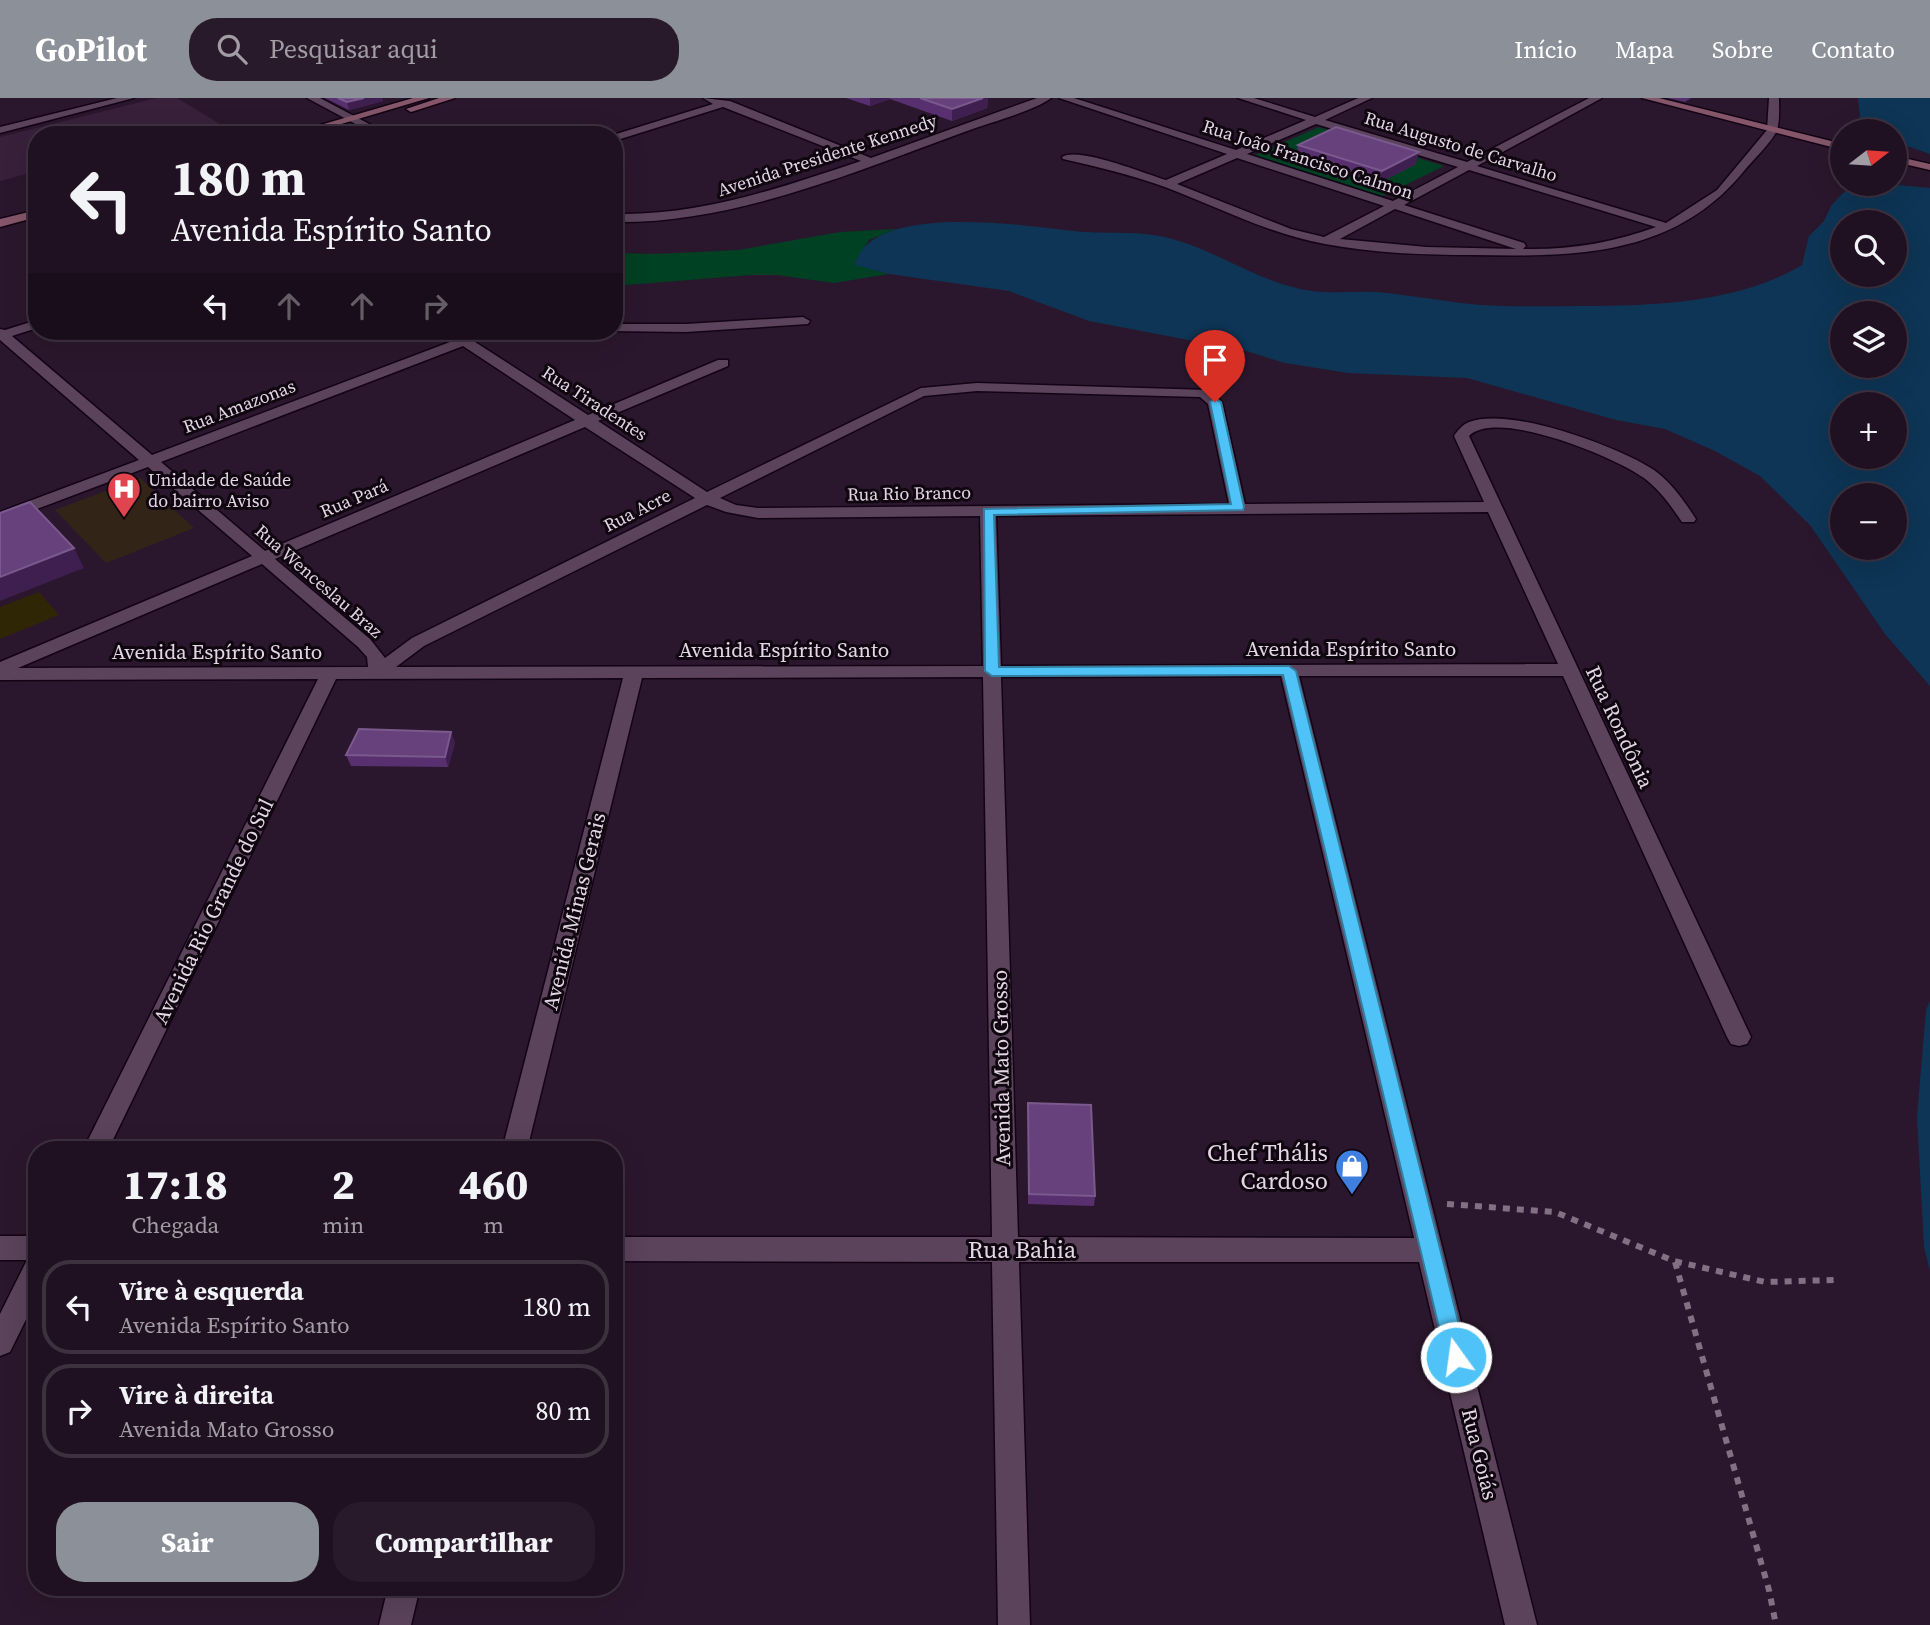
<!DOCTYPE html>
<html lang="pt">
<meta charset="utf-8">
<style>
body{margin:0;font-family:"Source Serif 4",serif;background:#281a2a;color:#f1f3f6;height:100vh;display:flex;flex-direction:column;font-size:26px;white-space:nowrap}
*{box-sizing:border-box;margin:0}
p{font-size:23px;color:#a29da5}
.icon{flex:none;width:38px;height:38px;fill:none;stroke:currentColor;stroke-width:2;stroke-linecap:round;stroke-linejoin:round}
.map{position:relative;flex:1;overflow:hidden}
.side{position:absolute;left:28px;top:1043px;width:595px;height:455px;display:flex;flex-direction:column;background:#201122;border-radius:28px;box-shadow:0 7px 28px #0002,0 0 0 2px #3d3140}
.side>*{flex:none}
.banner{position:absolute;left:28px;top:28px;width:595px;height:214px;border-radius:28px;box-shadow:0 7px 28px #0002,0 0 0 2px #3d3140;background:#201122;color:#f1f3f6;overflow:hidden}
.needle{width:46px;rotate:73deg}
.buttons{position:absolute;left:1830px;top:21px;display:grid;gap:14px}
.buttons a{display:grid;place-items:center;width:77px;height:77px;border-radius:50%;background:#201122;box-shadow:0 7px 28px #0002,0 0 0 2px #3d3140;font-size:35px}
.pin{position:absolute;display:grid;place-items:center;width:60px;height:60px;color:#fff;margin:-72px -30px;border-radius:50% 50% 50% 0;rotate:-45deg;box-shadow:0 0 7px #0007}
.pin .icon{rotate:45deg}
.me{position:absolute;width:77px;margin:-38px;rotate:346deg;stroke-linejoin:round;filter:drop-shadow(0 0 5px #0008)}
.turn{display:flex;align-items:center;gap:24px;height:147px;padding:0 28px;font-size:32px}
.turn .icon{width:91px;height:91px;stroke-width:2.5}
.turn b{display:block;font-size:49px;line-height:60px}
.lanes{display:flex;align-items:center;height:66px;padding:0 28px;background:#0003;justify-content:center;gap:35px;direction:ltr}
.lanes .off{opacity:.35}
.eta{display:flex;justify-content:space-evenly;align-items:center;height:119px;text-align:center}
.eta b{font-size:42px;font-weight:800;line-height:49px}
.primary-button{display:flex;gap:14px;margin-top:auto;padding:14px 28px}
.primary-button a{flex:1;height:80px;border-radius:28px;background:#8c9099;color:#fff;font-size:28px;font-weight:800;line-height:80px;text-align:center}
.primary-button a+a{background:#281a2a;color:#f1f3f6}
ul{padding:0;list-style:none}
li{display:flex;align-items:center;gap:21px;height:94px;margin:0 14px 10px;padding:0 14px;border:4px solid #3d3140;border-radius:28px}
li div{flex:1}
li b{display:block;font-size:26px}
li em{font-style:normal}
header{display:flex;align-items:center;gap:42px;box-sizing:border-box;height:98px;padding:0 35px;background:#8c9099;color:#fff}
header strong{font-size:33px}
nav{display:flex;gap:38px;margin-inline-start:auto;font-size:24px}
.search{width:490px;height:63px;background:#281a2a;display:flex;align-items:center;gap:18px;box-sizing:border-box;padding:0 24px;border-radius:28px;color:#a29da5;font-size:26px}
.map>svg:first-child{display:block}
.built{fill:#38203a}
.medical{fill:#322417}
.green{fill:#004023}
.sand{fill:#2f2605}
.water{fill:#0e3555;fill-rule:evenodd}
.lines{fill:none;stroke-linecap:round;stroke-linejoin:round}
.street-casing{stroke:#130315;stroke-width:3}
.secondary-casing{stroke:#130315;stroke-width:3}
.path{stroke:#827083;stroke-width:6;stroke-dasharray:7 7;stroke-linecap:butt}
.street{fill:#5a435b;fill-rule:evenodd}
.secondary{fill:#855669;fill-rule:evenodd}
.wall{fill:#583070}
.shaded-wall{fill:#3f1e50}
.building{fill:#67417c;stroke:#7a598d;stroke-width:2}
.route{fill:#4fc3f7;stroke:#337fa1;stroke-width:2}
.labels{text-anchor:middle;dominant-baseline:central;stroke-width:6;stroke-linejoin:round;paint-order:stroke}
.far-street-label{font-size:18px;fill:#e4d6e5;stroke:#0f060f}
.far-poi-label{font-size:18px;fill:#e4d6e5;stroke:#0f060f;text-anchor:start}
.street-label{font-size:21px;fill:#e4d6e5;stroke:#0f060f}
.near-poi-label{font-size:24px;fill:#e4d6e5;stroke:#0f060f;text-anchor:end}
.near-street-label{font-size:24px;fill:#e4d6e5;stroke:#0f060f}
</style>
<header>
<strong>GoPilot</strong>
<div class="search"><svg class="icon" aria-label="search" viewBox="0 0 24 24"><circle cx="10" cy="10" r="6"/><path d="M15 15l6 6"/></svg>Pesquisar aqui</div>
<nav><a>Início</a><a>Mapa</a><a>Sobre</a><a>Contato</a></nav>
</header>
<div class="map">
<svg width="1930" height="1527" viewBox="0 0 1930 1527">
<rect width="100%" height="100%" fill="#2b172d"/>
<!-- built -->
<path class="built" d="M157,0h20l43,26 -42,11h-141v36l-37,10v-44z"/>
<!-- medical -->
<path class="medical" d="M140,380l54,50 -88,35 -51,-53z"/>
<!-- green -->
<path class="green" d="M1319,29l125,39 -63,31 -126,-42z
M896,131l-27,11 -14,24 34,10 -55,9 -57,-8h-26l-137,11v-33l42,1 82,-4 102,-18z"/>
<!-- sand -->
<path class="sand" d="M39,494l20,23 -59,24v-32z"/>
<!-- water -->
<path class="water" d="M1858,0h72v56l-35,-12v-11h-21l-14,-13z
M1887,86l43,4v498l-45,-52 -75,-109 -50,-49 -45,-25 -50,-22 -49,-9 -149,-42 -119,-5 -63,-10 -39,-12 -157,-30 -80,-30 -120,-17 -34,-9c15,-64 171,-39 219,-34 36,4 70,-2 105,10 45,14 86,44 133,50 22,3 43,0 64,1 35,3 70,10 105,13 34,2 67,1 100,1 73,0 158,-3 221,-41l7,-29 15,-15 7,-15 11,-12 12,-9zM1843,124h52v53h-52zM1843,215h52v53h-52zM1843,306h52v53h-52zM1843,397h52v53h-52z
M1930,903v270l-6,-24 -7,-130 9,-107z"/>
<g class="lines">
<!-- street casing -->
<g class="street-casing">
<path id="street" d="M117,0h17l-134,35v-6z
M307,0h13l70,37h-14z
M703,0l27,3 141,57 166,-60h14c-17,13 -62,25 -84,33 -110,40 -233,93 -353,91v-8c86,2 166,-26 247,-53l-138,-54 -109,34 -1,-6 100,-31z
M1059,0h15l162,52 70,-30 -68,-22h16l61,19 43,-19h14l-47,22 142,42 122,-64h13l-125,68 189,57 51,-33 50,-60 2,-32h10c0,9 1,23 -2,32 -4,11 -25,31 -33,41 -70,86 -169,86 -271,84 -49,0 -100,-2 -148,-11 -56,-10 -107,-37 -160,-57 -33,-12 -67,-20 -102,-28l-1,-2c16,-11 84,17 104,23l61,-26zM1316,26l142,43 -65,34 -146,-47zM1237,60l147,48 -60,31 -33,-8 -114,-45zM1469,72l187,57c-44,16 -86,23 -133,22l3,-3 -2,-3 -120,-38zM1395,111l121,40h1l-90,-2 -87,-8z
M803,219l7,4 -2,3 -122,8 -77,-1h5v-7h72z
M37,222v8l-25,8 140,119 327,-124h19l-23,11 113,73 130,-55h10v6l-130,55 109,71 214,-104 56,-5 232,7 13,12 23,102 239,-2 -30,-66c4,-6 8,-11 15,-14 41,-16 150,25 185,48 18,13 30,31 42,49l-2,3h-12c-11,-16 -22,-32 -38,-44 -29,-21 -147,-70 -175,-42l282,601 -4,7 -8,2 -8,-2 -4,-7 -164,-361h-264l238,949h-32l-86,-363h-400l11,363h-32l-6,-363 -378,-1v-24h378l-9,-560 -341,1 -115,472h-25l121,-472 -287,1 -228,471h-25l235,-471 -318,1v-18l252,-106 -104,-89 -148,56v-11l139,-52 -139,-120v-11l5,1zM463,248l112,74 -310,131 -104,-89zM977,293l223,6 8,7 21,100 -471,4 -22,-3 -16,-7 204,-102zM585,329l110,71 -283,140 -27,20 -15,-19 -95,-80zM707,407l19,7 32,6 222,-2 3,150 -587,1 28,-21zM1488,414l70,152 -557,2 -5,-150zM262,466l96,83 9,10 1,10 -350,1zM1281,578l133,562 -396,-1 -17,-560z
M0,1138h37v61l-27,55 -10,4v-42l27,-54h-27z
M388,1489h32l-9,38h-32z"/>
</g>
<!-- secondary casing -->
<g class="secondary-casing">
<path id="secondary" d="M413,0h16l-125,37h-18z
M439,0h16l-44,14 -5,-3z
M1642,0h17l184,46v6z
M1895,58l35,8v6l-35,-8z
M37,112v7l-37,10v-8z"/>
</g>
<!-- path -->
<path class="path" d="M1447,1106l108,8 119,49 91,21 69,-2
M1675,1164l94,328 7,35"/>
<!-- street -->
<use href="#street" class="street"/>
<!-- secondary -->
<use href="#secondary" class="secondary"/>
</g>
<!-- wall -->
<path class="wall" d="M325,0h57l1,3 -34,9z
M846,0h142l-1,10 -35,13 -62,-22 -20,7z
M1668,0h23l-6,4z
M1298,47l118,19 -37,19 -83,-26z
M451,634l4,11 -7,24 -97,-1 -5,-11z
M1028,1005l67,93 -1,10 -66,-2z"/>
<!-- shaded-wall -->
<path class="shaded-wall" d="M364,0h18l1,3 -34,9 -2,-8z
M870,0h20v1l-20,7z
M983,0h5l-1,10 -35,13v-12z
M1419,54l-3,12 -37,19 3,-12z
M74,450l10,20 -84,33v-24z
M451,634l4,11 -7,24 -3,-10z"/>
<!-- building -->
<path class="building" d="M338,0h26l-17,4z
M920,0h63l-31,11z
M1336,29l83,25 -37,19 -84,-26z
M30,404l44,46 -74,29v-64z
M359,631l92,3 -6,25 -99,-2z
M1028,1005l63,2 4,91 -66,-2z"/>
<!-- route -->
<path class="route" d="M1215,301l6,3 23,105 -1,3 -249,5 5,152 290,-1 7,5 171,686 -3,7 -8,3 -7,-3 -3,-7 -163,-682 -291,1 -7,-5 -1,-162 247,-5 -21,-102z"/>
<!-- icons -->
<defs>
<g id="hospital-pin" transform="scale(1.75)"><path d="M0 17L-7.5 6A9.5 9.5 0 1 1 7.5 6Z" fill="#e0444e" stroke="#0f060f"/><path d="M-5-5h3v3.5h4V-5h3V5h-3V1.5h-4V5h-3Z" fill="#fff"/></g>
<g id="shop-pin" transform="scale(1.75)"><path d="M0 17L-7.5 6A9.5 9.5 0 1 1 7.5 6Z" fill="#3f7fe0" stroke="#0f060f"/><path d="M-5-2.5h2.3a2.7 3.5 0 0 1 5.4 0H5L5.5 6h-11ZM-1.5-2.5h3a1.5 2.3 0 0 0-3 0Z" fill="#fff"/></g>
</defs>
<g fill-rule="evenodd">
<use href="#hospital-pin" x="124" y="391"/>
<use href="#shop-pin" x="1352" y="1068"/>
</g>
<g class="labels">
<!-- far-street labels -->
<g class="far-street-label">
<text transform="translate(1461 48) rotate(17)">Rua Augusto de Carvalho</text>
<text transform="translate(827 57) rotate(-18)">Avenida Presidente Kennedy</text>
<text transform="translate(1308 61) rotate(18)">Rua João Francisco Calmon</text>
<text transform="translate(595 305) rotate(33)">Rua Tiradentes</text>
<text transform="translate(239 308) rotate(-21)">Rua Amazonas</text>
<text transform="translate(909 395) rotate(-1)">Rua Rio Branco</text>
<text transform="translate(354 400) rotate(-23)">Rua Pará</text>
<text transform="translate(637 412) rotate(-27)">Rua Acre</text>
<text transform="translate(319 483) rotate(41)">Rua Wenceslau Braz</text>
</g>
<!-- far-poi labels -->
<g class="far-poi-label">
<text x="148" y="381">Unidade de Saúde<tspan x="148" dy="21">do bairro Aviso</tspan></text>
</g>
<!-- street labels -->
<g class="street-label">
<text x="1351" y="550">Avenida Espírito Santo</text>
<text x="784" y="551">Avenida Espírito Santo</text>
<text x="217" y="553">Avenida Espírito Santo</text>
<text transform="translate(1620 629) rotate(65)">Rua Rondônia</text>
<text transform="translate(213 813) rotate(-64)">Avenida Rio Grande do Sul</text>
<text transform="translate(574 813) rotate(-76)">Avenida Minas Gerais</text>
<text transform="translate(1001 970) rotate(-91)">Avenida Mato Grosso</text>
<text transform="translate(1480 1356) rotate(76)">Rua Goiás</text>
</g>
<!-- near-poi labels -->
<g class="near-poi-label">
<text x="1328" y="1054">Chef Thális<tspan x="1328" dy="28">Cardoso</tspan></text>
</g>
<!-- near-street labels -->
<g class="near-street-label">
<text x="1022" y="1151">Rua Bahia</text>
</g>
</g>
</svg>
<div class="buttons">
<a><svg class="needle" viewBox="-14 -14 28 28"><path d="M0-13l5 13h-10z" fill="#e53935"/><path d="M0 13l5-13h-10z" fill="#a29da5"/></svg></a>
<a><svg class="icon" aria-label="search" viewBox="0 0 24 24"><circle cx="10" cy="10" r="6"/><path d="M15 15l6 6"/></svg></a>
<a><svg class="icon" aria-label="layers" viewBox="0 0 24 24"><path d="M12 4l9 5-9 5-9-5zM3 14l9 5 9-5"/></svg></a>
<a>+</a>
<a>−</a>
</div>
<div class="pin" style="left:1215px;top:304px;background:#d93025"><svg class="icon" aria-label="arrive" viewBox="0 0 24 24"><path d="M6 21V4h12l-3 4 3 4H6"/></svg></div>
<svg class="me" style="left:1456px;top:1259px" viewBox="-20 -20 40 40"><circle r="17" fill="#4fc3f7" stroke="#fff" stroke-width="3"/><path d="M0-11L8 9 0 5-8 9z" fill="#fff"/></svg>
<div class="banner">
<div class="turn"><svg class="icon" aria-label="left" viewBox="0 0 24 24"><path d="M17 20v-9H6M10 6l-5 5 5 5"/></svg><div><b>180 m</b>Avenida Espírito Santo</div></div>
<div class="lanes"><svg class="icon" aria-label="left" viewBox="0 0 24 24"><path d="M17 20v-9H6M10 6l-5 5 5 5"/></svg><svg class="icon off" aria-label="ahead" viewBox="0 0 24 24"><path d="M12 20V5M6 11l6-6 6 6"/></svg><svg class="icon off" aria-label="ahead" viewBox="0 0 24 24"><path d="M12 20V5M6 11l6-6 6 6"/></svg><svg class="icon off" aria-label="right" viewBox="0 0 24 24"><path d="M7 20v-9h11M14 6l5 5-5 5"/></svg></div>
</div>
<section class="side">
<div class="eta">
<div><b>17:18</b><p>Chegada</p></div>
<div><b>2</b><p>min</p></div>
<div><b>460</b><p>m</p></div>
</div>
<ul>
<li><svg class="icon" aria-label="left" viewBox="0 0 24 24"><path d="M17 20v-9H6M10 6l-5 5 5 5"/></svg><div><b>Vire à esquerda</b><p>Avenida Espírito Santo</p></div><em>180 m</em></li>
<li><svg class="icon" aria-label="right" viewBox="0 0 24 24"><path d="M7 20v-9h11M14 6l5 5-5 5"/></svg><div><b>Vire à direita</b><p>Avenida Mato Grosso</p></div><em>80 m</em></li>
</ul>
<div class="primary-button"><a>Sair</a><a>Compartilhar</a></div>
</section>
</div>
